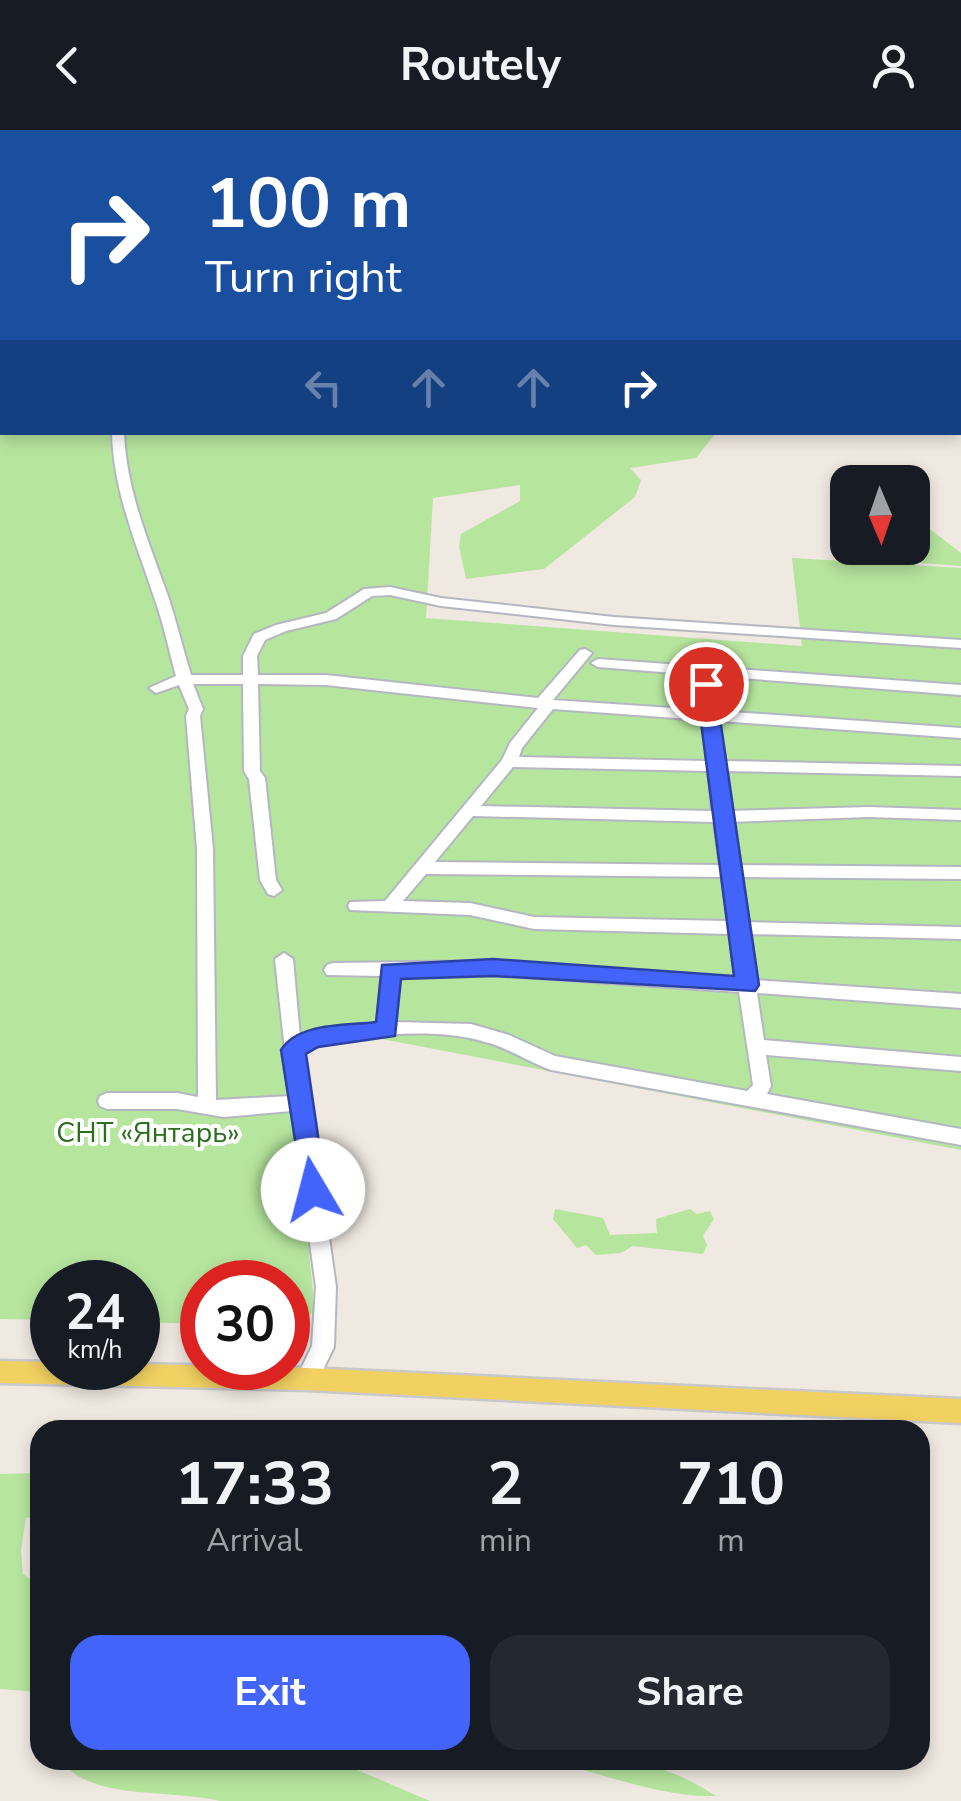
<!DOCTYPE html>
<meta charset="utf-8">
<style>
body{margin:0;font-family:"Nunito Sans",sans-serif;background:#242831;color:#f1f3f6;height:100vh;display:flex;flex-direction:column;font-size:38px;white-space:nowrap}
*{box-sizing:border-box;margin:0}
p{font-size:32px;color:#9ea1a6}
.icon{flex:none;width:55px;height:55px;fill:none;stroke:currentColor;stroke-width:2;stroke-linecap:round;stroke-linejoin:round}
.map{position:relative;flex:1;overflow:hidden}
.drawer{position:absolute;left:30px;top:1290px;width:900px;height:350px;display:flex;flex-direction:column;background:#171b24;border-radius:30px;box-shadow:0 5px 15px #0003}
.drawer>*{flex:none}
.banner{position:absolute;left:0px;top:0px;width:962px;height:305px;box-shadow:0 5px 15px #0003;background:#1a4fa0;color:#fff;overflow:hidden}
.needle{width:65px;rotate:178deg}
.buttons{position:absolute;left:830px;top:335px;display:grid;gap:20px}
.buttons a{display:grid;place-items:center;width:100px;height:100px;border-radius:20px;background:#171b24;box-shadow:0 5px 15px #0003;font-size:50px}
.speed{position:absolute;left:30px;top:1130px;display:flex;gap:20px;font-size:50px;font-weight:700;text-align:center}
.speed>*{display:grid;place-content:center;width:130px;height:130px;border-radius:50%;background:#171b24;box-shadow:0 5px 15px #0003;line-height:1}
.speed small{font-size:25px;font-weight:400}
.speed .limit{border:15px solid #d22;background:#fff;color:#111}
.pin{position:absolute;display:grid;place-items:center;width:85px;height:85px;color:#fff;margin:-42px;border:5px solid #fff;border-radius:50%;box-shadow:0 2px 10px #0007}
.me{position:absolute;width:110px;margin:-55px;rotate:352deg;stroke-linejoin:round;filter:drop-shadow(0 0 8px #0008)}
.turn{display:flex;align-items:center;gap:35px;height:210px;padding:0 40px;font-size:45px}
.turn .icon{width:130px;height:130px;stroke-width:2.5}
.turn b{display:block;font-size:70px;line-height:85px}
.lanes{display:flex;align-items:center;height:95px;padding:0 40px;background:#0003;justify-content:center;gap:50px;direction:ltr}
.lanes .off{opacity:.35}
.eta{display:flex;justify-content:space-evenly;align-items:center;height:170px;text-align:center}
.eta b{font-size:60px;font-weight:700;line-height:70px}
.button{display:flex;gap:20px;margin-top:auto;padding:20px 40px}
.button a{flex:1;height:115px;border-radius:30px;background:#4264fb;color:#fff;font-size:40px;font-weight:700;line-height:115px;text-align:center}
.button a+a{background:#242831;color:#f1f3f6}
header{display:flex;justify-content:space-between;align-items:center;height:130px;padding:0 40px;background:#171b24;font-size:45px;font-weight:700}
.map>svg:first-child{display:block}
.green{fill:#b6e59e}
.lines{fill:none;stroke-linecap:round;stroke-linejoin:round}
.minor-casing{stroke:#b4b7c1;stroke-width:4}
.major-casing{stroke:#c9c9c9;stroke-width:5}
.minor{fill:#fff;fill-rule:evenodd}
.major{fill:#f2d163;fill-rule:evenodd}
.route{fill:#4264fb;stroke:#2b41a3;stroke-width:2.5}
.labels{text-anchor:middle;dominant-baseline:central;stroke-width:8;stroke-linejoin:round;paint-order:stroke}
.park-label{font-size:28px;fill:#2c6e1b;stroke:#fff}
</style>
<header><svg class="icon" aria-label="back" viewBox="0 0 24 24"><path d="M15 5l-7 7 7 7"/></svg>Routely<svg class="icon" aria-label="person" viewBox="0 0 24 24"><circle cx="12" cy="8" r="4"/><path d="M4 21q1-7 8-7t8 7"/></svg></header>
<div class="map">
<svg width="961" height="1671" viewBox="0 0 961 1671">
<rect width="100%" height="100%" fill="#efe9e1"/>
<!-- green -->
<path class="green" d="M0,287l2,15 714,1 -20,25 -66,10 11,12 -6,17 -91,72 -78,10 -7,-33 2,-12 59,-33v-16l-87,13 -7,120 376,28 -10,-88 169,10v582l-579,-111 -65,3 -30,-5 28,274 -20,15h-7v-44h-86v42l-64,-2v-40h-86v38l-52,-1z
M913,386l48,37v13l-67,-5 -22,-6 -3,-7h43z
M555,1079l48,9 7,17 47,-2 -1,-14 34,-10 7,5 13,-3 4,8 -11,17 4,9 -4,9 -70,-8 -12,7 -25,2 -10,-10 -9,3 -24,-29z
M40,1343v42l-14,3 -5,32 2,24 17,12v106l-40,-3v-215z
M61,1630h273l96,41h-210c-47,-12 -132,0 -159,-41z
M539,1630c74,0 112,-6 177,36 -60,2 -117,-26 -177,-36z"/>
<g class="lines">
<!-- minor casing -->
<g class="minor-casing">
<path id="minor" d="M18,0h10l1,2h-9z
M103,0h10l1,2h-9z
M0,54h2v6h-2z
M0,91h2v6h-2z
M112,302h12c2,59 26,113 45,167 8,25 14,50 22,76h52v-19l11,-22 22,-9 50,-12 38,-24 26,-2 51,11 173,19 347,23v8l-347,-23 -173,-19 -51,-11 -18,1 -36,23 -50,12 -21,9 -8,16 1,19h68l212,23 42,-48 5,-1 7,4 -39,47 149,10 -3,-35 -101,-8 -7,-4 7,-4 363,26v10l-247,-19 4,35 243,17v10l-242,-17 4,40 238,5v10l-237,-5 4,40 141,-4 92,3v10l-92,-3 -139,5 7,43 224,2v12l-223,-2 7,45 216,5v12l-214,-5 8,46 206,14v14l-204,-15 7,47 197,17v14l-195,-16 5,31 -4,8 194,35v16l-410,-75c-23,-8 -42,-22 -66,-28 -49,-15 -124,-8 -173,6l-9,5 33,234 -2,60 -19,39 -8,3 -8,-3 -3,-7 16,-33 4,-59 -24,-176 -68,6 -47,-8h-70l-7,-3 -2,-5 2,-5 7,-3h70l21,4 -1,-248 -11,-133 3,-7 -10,-24 -23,8 -7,-5 27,-12c-7,-25 -12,-51 -21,-76 -18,-55 -42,-109 -43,-168zM193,554h50l1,87 5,8 11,101 8,14 6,2 8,-6 -6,-10 -11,-102 -5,-7 -2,-87 68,1 212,23 -28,35 -8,17 -117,141 -35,1 -2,4 2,4 120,5 64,14 196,5 7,45 -244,-18 -160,2 -6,2 -3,5 3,5 54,1 -3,47 -52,7 -26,7 -7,-78 -9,-6 -9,6 15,137 -74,4 -3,-251 -13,-133 3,-7zM553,579l150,11 4,41 -188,-4 3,-9zM513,637l195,4 4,40 -231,-5zM473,686l241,6 6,43 -285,-3zM426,744l296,3 6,44 -194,-4 -64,-14 -67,-2zM493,845l246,17 14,93 -6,6 -192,-35 -46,-21 -38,-11 -75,-2 3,-46z"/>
</g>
<!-- major casing -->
<g class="major-casing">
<path id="major" d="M0,1231l52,1v6h86v-4l169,4 654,31v24l-654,-33 -307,-7z"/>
</g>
<!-- minor -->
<use href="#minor" class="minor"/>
<!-- major -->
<use href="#major" class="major"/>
</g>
<!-- route -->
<path class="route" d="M706,548l9,6 44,301 -4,6 -262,-15 -92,3 -6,57 -77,11 -12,7 20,136 -4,8 -9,3 -9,-3 -23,-148c17,-28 66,-24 95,-28l6,-57 111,-6 241,17 -38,-292z"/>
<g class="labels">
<!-- park labels -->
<g class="park-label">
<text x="148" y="1003">СНТ «Янтарь»</text>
</g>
</g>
</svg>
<div class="buttons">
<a><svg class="needle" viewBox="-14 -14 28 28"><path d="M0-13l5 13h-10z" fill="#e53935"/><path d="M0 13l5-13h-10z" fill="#9ea1a6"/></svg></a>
</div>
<div class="speed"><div>24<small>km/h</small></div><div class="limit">30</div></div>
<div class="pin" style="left:706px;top:554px;background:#d93025"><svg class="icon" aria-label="arrive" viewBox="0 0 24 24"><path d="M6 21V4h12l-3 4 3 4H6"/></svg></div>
<svg class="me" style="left:313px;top:1060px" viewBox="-20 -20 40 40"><circle r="19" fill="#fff"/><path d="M0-13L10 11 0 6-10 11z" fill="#4264fb"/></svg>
<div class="banner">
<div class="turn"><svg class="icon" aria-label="right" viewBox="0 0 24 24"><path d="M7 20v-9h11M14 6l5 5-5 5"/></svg><div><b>100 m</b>Turn right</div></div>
<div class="lanes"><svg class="icon off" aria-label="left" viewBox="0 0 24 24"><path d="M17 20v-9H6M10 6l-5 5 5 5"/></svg><svg class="icon off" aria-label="ahead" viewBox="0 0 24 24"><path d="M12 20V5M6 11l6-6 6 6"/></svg><svg class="icon off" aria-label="ahead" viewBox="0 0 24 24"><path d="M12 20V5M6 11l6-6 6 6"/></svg><svg class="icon" aria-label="right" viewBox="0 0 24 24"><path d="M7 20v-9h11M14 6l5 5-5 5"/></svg></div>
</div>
<section class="drawer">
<div class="eta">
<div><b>17:33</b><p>Arrival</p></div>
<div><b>2</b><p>min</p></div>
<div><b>710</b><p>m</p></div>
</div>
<div class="button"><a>Exit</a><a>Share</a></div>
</section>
</div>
